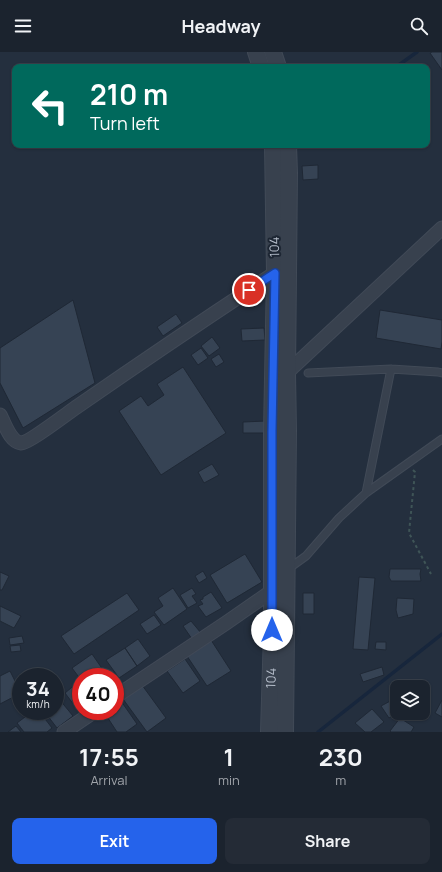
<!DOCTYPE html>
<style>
body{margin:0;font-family:Manrope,sans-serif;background:#242b36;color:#f1f3f6;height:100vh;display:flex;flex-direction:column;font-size:15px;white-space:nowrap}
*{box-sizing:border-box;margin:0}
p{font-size:13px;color:#a0a4aa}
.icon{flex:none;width:22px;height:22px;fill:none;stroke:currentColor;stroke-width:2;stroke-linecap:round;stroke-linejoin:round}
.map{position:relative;height:680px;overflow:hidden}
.details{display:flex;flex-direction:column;background:#1b232e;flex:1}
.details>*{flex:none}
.banner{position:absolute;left:12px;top:12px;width:418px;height:84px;border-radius:8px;box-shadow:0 1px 3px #0004,0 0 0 1px #39404a;background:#00695c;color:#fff;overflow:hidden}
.fabs{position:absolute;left:390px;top:628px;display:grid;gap:8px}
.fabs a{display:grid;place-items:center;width:40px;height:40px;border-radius:8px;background:#1b232e;box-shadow:0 1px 3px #0004,0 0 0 1px #39404a;font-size:20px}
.speed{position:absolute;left:12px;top:616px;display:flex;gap:8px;font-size:20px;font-weight:700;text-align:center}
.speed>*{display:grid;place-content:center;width:52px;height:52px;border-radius:50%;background:#1b232e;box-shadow:0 1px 3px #0004,0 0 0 1px #39404a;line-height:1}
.speed small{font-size:10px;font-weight:400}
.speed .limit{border:6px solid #d22;background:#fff;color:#111}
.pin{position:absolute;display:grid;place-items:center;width:34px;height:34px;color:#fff;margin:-17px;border:2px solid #fff;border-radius:50%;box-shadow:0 1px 4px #0007}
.me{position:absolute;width:44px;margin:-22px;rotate:0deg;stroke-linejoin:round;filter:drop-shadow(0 0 3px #0008)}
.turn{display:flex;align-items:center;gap:14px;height:84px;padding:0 12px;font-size:18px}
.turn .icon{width:52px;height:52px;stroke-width:2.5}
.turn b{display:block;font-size:28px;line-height:34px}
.eta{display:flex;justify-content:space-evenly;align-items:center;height:68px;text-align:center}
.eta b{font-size:24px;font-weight:700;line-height:28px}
.button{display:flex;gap:8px;margin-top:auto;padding:8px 12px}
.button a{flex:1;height:46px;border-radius:8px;background:#2563eb;color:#fff;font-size:16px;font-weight:700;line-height:46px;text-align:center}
.button a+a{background:#242b36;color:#f1f3f6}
header{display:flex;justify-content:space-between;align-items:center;height:52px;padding:0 12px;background:#1b232e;font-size:18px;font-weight:700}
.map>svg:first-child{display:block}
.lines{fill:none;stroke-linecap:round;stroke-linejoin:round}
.stream{stroke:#17263c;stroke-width:3.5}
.building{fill:#364354;stroke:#1f2835}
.service-casing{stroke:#414a57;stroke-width:9}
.minor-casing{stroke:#414a57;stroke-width:15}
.tertiary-casing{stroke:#414a57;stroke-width:18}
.path{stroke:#3f5557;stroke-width:2;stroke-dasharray:3 3;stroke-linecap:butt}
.service{stroke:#38414e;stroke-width:7}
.minor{stroke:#38414e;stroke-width:13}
.tertiary{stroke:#38414e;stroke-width:16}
.route-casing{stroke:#184099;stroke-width:10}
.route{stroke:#2563eb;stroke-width:7}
.labels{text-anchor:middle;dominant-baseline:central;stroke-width:4;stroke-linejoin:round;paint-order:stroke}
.street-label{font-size:13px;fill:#b4bcc9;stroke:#1d2633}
</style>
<header><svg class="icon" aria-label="menu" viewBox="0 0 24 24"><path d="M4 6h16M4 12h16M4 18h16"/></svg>Headway<svg class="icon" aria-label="search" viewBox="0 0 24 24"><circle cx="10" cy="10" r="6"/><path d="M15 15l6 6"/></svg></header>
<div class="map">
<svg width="442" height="680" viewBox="0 0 442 680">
<rect width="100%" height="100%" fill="#242f3e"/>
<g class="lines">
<!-- stream -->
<path class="stream" d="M396,15l21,-15
M318,680l124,-98"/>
</g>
<!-- building -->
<path class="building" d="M432,0h10v18l-12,-17z
M318,113v14l-15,1 -1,-14z
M73,248l22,83 -72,45 -23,-45v-35z
M380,258l62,10v22l-1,7 -65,-11z
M176,262l6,9 -19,13 -6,-9z
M264,276l1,12 -23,1 -1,-12z
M212,285l8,11 -11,8 -8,-10z
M201,296l7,10 -10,7 -7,-10z
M219,302l5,8 -8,5 -5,-8z
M183,315l43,66 -65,42 -42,-64 22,-15 7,10 16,-11 -7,-11z
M266,369v12h-23v-11z
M212,412l7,11 -15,8 -6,-11z
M245,502l17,28 -35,21 -17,-28z
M390,517h31l-1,5 1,7h-30l-2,-4z
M203,519l4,7 -8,5 -4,-7z
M0,520l9,4 -7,14h-2z
M359,525l16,1 -7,72 -15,-1z
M173,536l14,21 -23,16 -10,-13 9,-6 -5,-8z
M192,536l4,6 -4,2 5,7 -9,5 -8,-13z
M211,540l11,16 -16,9 -8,-11 5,-2 -3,-4 3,-1v-2z
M127,541l12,17 -65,44 -13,-18z
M303,541h11v21h-11z
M397,546l17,1 -1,15 -15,4 -2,-8z
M0,554l21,10 -7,12 -14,-7z
M154,563l7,10 -14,9 -7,-10z
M191,569l10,12 -9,6 -9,-13z
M22,584l2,7 -14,2 -1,-7z
M138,587l12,17 -13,10 -12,-18z
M211,588l20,31 -24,15 -20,-30z
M376,590h10v8l-11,-1z
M20,593l1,6 -10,1 -1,-6z
M125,596l12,18 -18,12 -13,-18z
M92,602l16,23h-27v3l-9,-12z
M185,607l15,22 -17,12 -16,-22z
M382,615l2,8 -21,7 -3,-8z
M10,619l11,22 -21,11v-28z
M77,631l4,5v18l-4,3 -12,-16z
M142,633l24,33 -19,14 -24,-33z
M55,642l18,22 -16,12 -13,-17h11z
M394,647l3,3v11l-8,5 -8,-12z
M442,648v17l-7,-4z
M121,649l16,23 -11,8h-9l-13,-20 2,-1h9v-6z
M372,657l12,13 -13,10h-6l-10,-9z
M33,659h6l13,17 -5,4h-23l-7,-9z
M400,666l14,9 -3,5h-20l-1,-1z
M16,674l5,6h-13z"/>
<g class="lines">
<!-- service casing -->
<g class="service-casing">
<path id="service" d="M308,321l83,-4 47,3 4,1
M366,441l25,-124
M288,517l18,-13 33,-38 27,-25 76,-54"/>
</g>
<!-- minor casing -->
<g class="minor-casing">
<path id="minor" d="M287,321l7,-7 148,-138
M0,363c5,9 10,27 21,28 8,0 48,-31 57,-37 65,-45 130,-89 197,-133
M115,645l111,-74 46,-32
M64,680l31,-21"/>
</g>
<!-- tertiary casing -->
<g class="tertiary-casing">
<g id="tertiary">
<path d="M256,0l5,15"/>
<path d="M273,0l5,15"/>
<path id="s1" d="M269,680l3,-101v-200l3,-158 -2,-128"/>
<path d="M285,680l3,-301 -1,-58 2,-200 -1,-28"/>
</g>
</g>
<!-- path -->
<path class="path" d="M413,418l2,2 -6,61 22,41"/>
<!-- service -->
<use href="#service" class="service"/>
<!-- minor -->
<use href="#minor" class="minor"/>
<!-- tertiary -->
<use href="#tertiary" class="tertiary"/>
</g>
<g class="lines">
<!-- route casing -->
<g class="route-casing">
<path id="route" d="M249,238l26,-17 -3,158v199"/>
</g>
<!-- route -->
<use href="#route" class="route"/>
</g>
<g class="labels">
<!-- street labels -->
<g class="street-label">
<text transform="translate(274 195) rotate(-91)">104</text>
<text stroke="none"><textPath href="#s1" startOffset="54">104</textPath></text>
</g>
</g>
</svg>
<div class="fabs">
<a><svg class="icon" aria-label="layers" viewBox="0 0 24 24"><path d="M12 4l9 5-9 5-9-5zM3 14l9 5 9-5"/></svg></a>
</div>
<div class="speed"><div>34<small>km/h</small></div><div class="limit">40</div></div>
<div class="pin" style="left:249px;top:238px;background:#d93025"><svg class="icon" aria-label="arrive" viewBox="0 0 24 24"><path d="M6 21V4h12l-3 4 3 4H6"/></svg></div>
<svg class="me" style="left:272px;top:578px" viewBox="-20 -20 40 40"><circle r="19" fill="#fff"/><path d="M0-13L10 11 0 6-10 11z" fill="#2563eb"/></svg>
<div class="banner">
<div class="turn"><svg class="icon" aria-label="left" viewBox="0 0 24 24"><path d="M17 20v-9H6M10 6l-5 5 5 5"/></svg><div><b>210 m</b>Turn left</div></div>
</div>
</div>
<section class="details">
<div class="eta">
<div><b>17:55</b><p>Arrival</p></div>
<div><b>1</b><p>min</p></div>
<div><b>230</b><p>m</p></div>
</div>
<div class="button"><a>Exit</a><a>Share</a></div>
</section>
